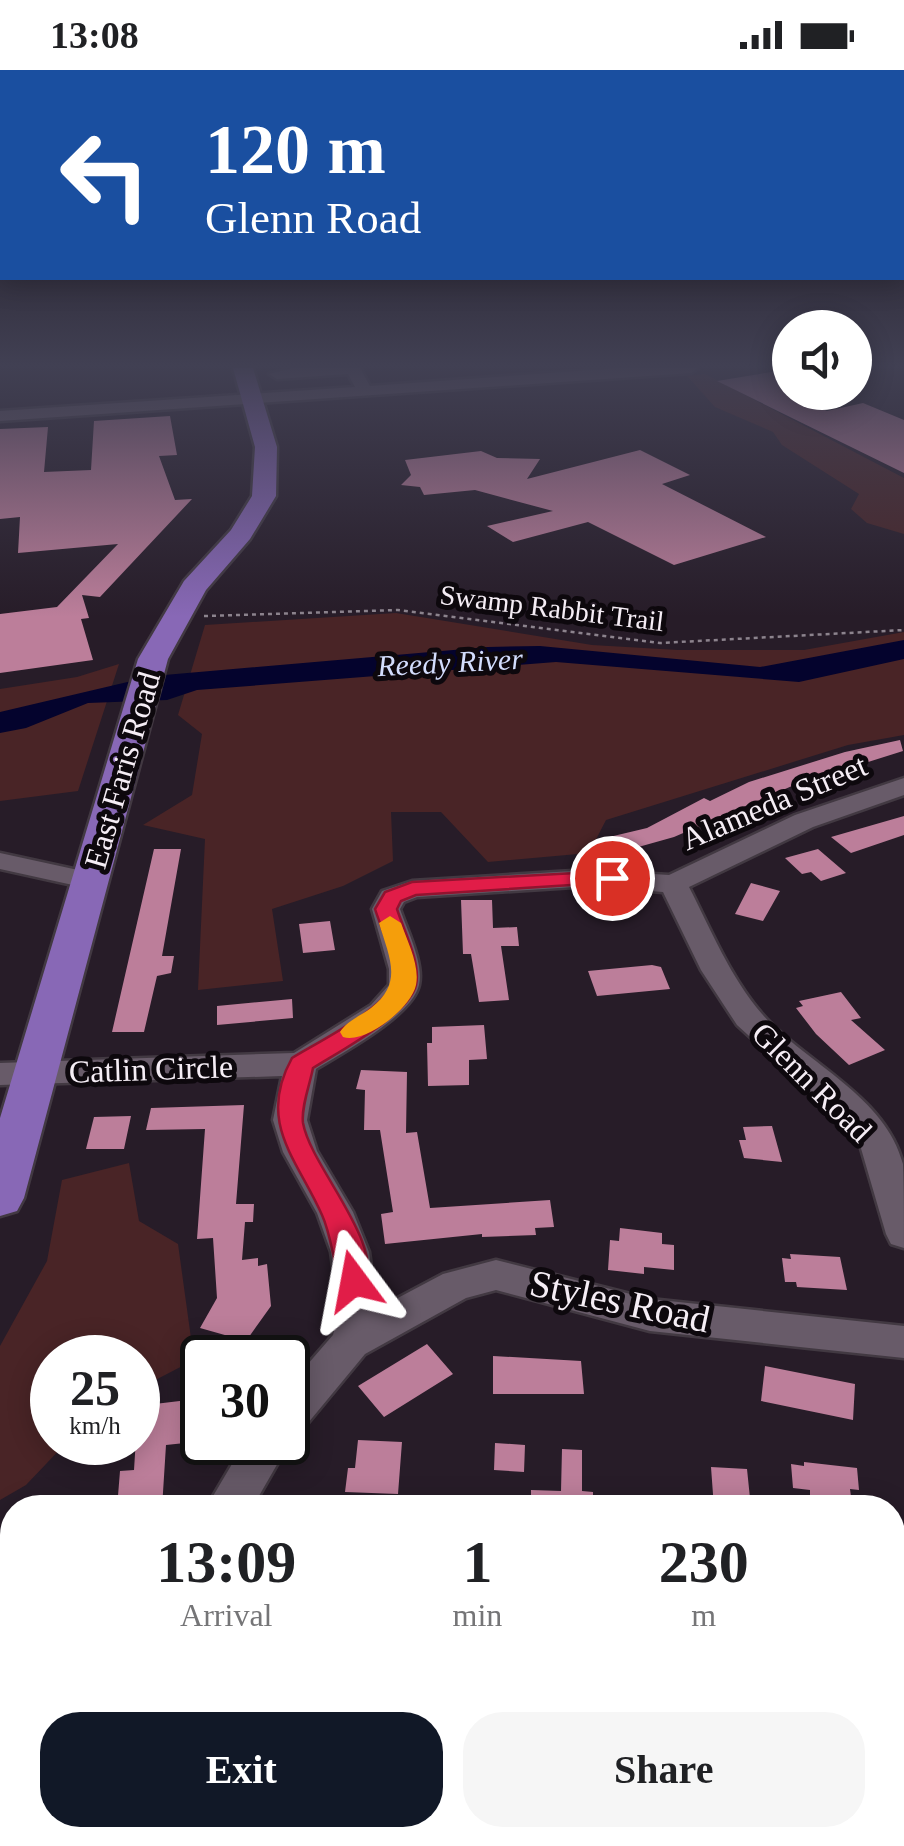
<!DOCTYPE html>
<style>
body{margin:0;font-family:Georgia,serif;background:#f6f6f6;color:#202124;height:100vh;display:flex;flex-direction:column;font-size:38px;white-space:nowrap}
*{box-sizing:border-box;margin:0}
p{font-size:32px;color:#757577}
.icon{flex:none;width:55px;height:55px;fill:none;stroke:currentColor;stroke-width:2;stroke-linecap:round;stroke-linejoin:round}
.map{position:relative;flex:1;overflow:hidden}
.sheet{position:absolute;left:0px;top:1425px;width:905px;height:352px;display:flex;flex-direction:column;background:#fff;border-radius:40px 40px 0 0;box-shadow:0 5px 25px #0003}
.sheet>*{flex:none}
.top-card{position:absolute;left:0px;top:0px;width:905px;height:210px;box-shadow:0 5px 25px #0003;background:#1a4fa0;color:#fff;overflow:hidden}
.buttons{position:absolute;left:772px;top:240px;display:grid;gap:20px}
.buttons a{display:grid;place-items:center;width:100px;height:100px;border-radius:50%;background:#fff;box-shadow:0 5px 25px #0003;font-size:50px}
.speed{position:absolute;left:30px;top:1265px;display:flex;gap:20px;font-size:50px;font-weight:700;text-align:center}
.speed>*{display:grid;place-content:center;width:130px;height:130px;border-radius:50%;background:#fff;box-shadow:0 5px 25px #0003;line-height:1}
.speed small{font-size:25px;font-weight:400}
.speed .limit{border:5px solid #111;border-radius:15px;background:#fff;color:#111}
.pin{position:absolute;display:grid;place-items:center;width:85px;height:85px;color:#fff;margin:-42px;border:5px solid #fff;border-radius:50%;box-shadow:0 2px 10px #0007}
.me{position:absolute;width:110px;margin:-55px;rotate:347deg;stroke-linejoin:round;filter:drop-shadow(0 0 8px #0008)}
.turn{display:flex;align-items:center;gap:35px;height:210px;padding:0 40px;font-size:45px}
.turn .icon{width:130px;height:130px;stroke-width:2.5}
.turn b{display:block;font-size:70px;line-height:85px}
.eta{display:flex;justify-content:space-evenly;align-items:center;height:170px;text-align:center}
.eta b{font-size:60px;font-weight:600;line-height:70px}
.cta{display:flex;gap:20px;margin-top:auto;padding:20px 40px}
.cta a{flex:1;height:115px;border-radius:40px;background:#111827;color:#fff;font-size:40px;font-weight:600;line-height:115px;text-align:center}
.cta a+a{background:#f6f6f6;color:#202124}
.status{display:flex;justify-content:space-between;align-items:center;height:70px;padding:0 50px;background:#fff;direction:ltr}
.status svg{height:28px;fill:currentColor}
.map>svg:first-child{display:block}
.green{fill:#492426}
.water{fill:#04032d}
.building{fill:#bc7e9a}
.lines{fill:none;stroke-linecap:round;stroke-linejoin:round}
.minor-casing{stroke:#423942;stroke-width:5}
.major-casing{stroke:#423942;stroke-width:5}
.path{stroke:#8c838d;stroke-width:2.5;stroke-dasharray:4 4;stroke-linecap:butt}
.minor{fill:#685b69;fill-rule:evenodd}
.major{fill:#8868b6;fill-rule:evenodd}
.route{fill:#e11d48;stroke:#92132f;stroke-width:2.5}
.slow{fill:#f59e0b}
.labels{text-anchor:middle;dominant-baseline:central;stroke-width:10;stroke-linejoin:round;paint-order:stroke}
.far-street-label{font-size:28px;fill:#f5edf5;stroke:#0d080d}
.far-water-label{font-size:30px;font-style:italic;fill:#d3ddfd;stroke:#0d080d}
.street-label{font-size:32px;fill:#f5edf5;stroke:#0d080d}
.near-street-label{font-size:38px;fill:#f5edf5;stroke:#0d080d}
</style>
<div class="status"><b>13:08</b><svg viewBox="0 0 49 12"><path d="M0 12V9h3v3zM5 12V6h3v6zM10 12V3h3v9zM15 12V0h3v12zM26 1h20v11H26zM47 4h2v5h-2z"/></svg></div>
<div class="map">
<svg width="904" height="1776" viewBox="0 0 904 1776">
<rect width="100%" height="100%" fill="#271c28"/>
<!-- green -->
<path class="green" d="M705,304l199,104v56l-37,-11 -16,-14 8,-15 -77,-49 -9,-13 -58,-25 -28,-31z
M396,543l196,32 86,5h126l100,-18v103l-56,10 -242,75 -17,33 -101,9 -47,-50h-50l2,49 -50,25 -71,23 11,72 -85,9 7,-151 -62,-14 49,-30 10,-61 -24,-19 27,-90z
M119,594l-41,127 -78,10v-112l77,-12z
M129,1093l10,58 39,23 16,116 -56,29v-31h-86v84l14,1 -40,42 -26,15v-154l47,-85 15,-81z
M0,1676h12v89h77l-2,11h-87z"/>
<!-- water -->
<path class="water" d="M904,570v19l-105,23 -243,-20 -359,28 -30,10 -79,3 -62,25 -26,5v-21l153,-36 335,-29 52,-1 220,21z"/>
<!-- building -->
<path class="building" d="M790,299v25l37,17 36,-8 41,17v53l-187,-92z
M170,346l7,39 -18,1 16,44 17,-1 -92,98 -18,-2 7,23 -8,1 12,41 -93,13v-59l57,-7 61,-63 -100,9 2,-36 -20,2v-90l48,-2 -4,45 47,-2 3,-49z
M640,380l50,25 -28,9 104,53 -92,28 -86,-43 -75,20 -26,-16 66,-15 -78,-21 -51,5 -4,-8 -19,-2 10,-10 -6,-15 76,-9 16,7 43,1 -13,20z
M900,670l3,11 -111,35 -118,51 -57,16 -12,-15 42,-10 57,-30 6,3 39,-19 96,-30z
M904,746v19l-53,18 -20,-16z
M154,779h27l-19,107h12l-3,17 -14,3 -13,56h-32z
M818,779l28,24 -25,8 -10,-9 -9,2 -17,-16z
M751,813l29,8 -17,30 -28,-7z
M461,830h31l1,28 24,-1 2,19h-18l8,54 -30,2 -8,-48h-8z
M330,851l5,29 -32,3 -4,-29z
M652,895l9,2 9,22 -73,7 -9,-25z
M841,922l20,26 -10,2 34,30 -36,15 -33,-31 -20,-26 7,-2 -4,-5z
M292,929l1,19 -76,7v-19z
M484,955l3,34 -18,1v25l-41,1 -1,-43h5v-16z
M361,1000l46,2 -1,61 11,-1 13,76 120,-8 4,27 -19,1 1,7 -54,2v-3l-97,10 -4,-30 12,-2 -13,-82h-16l1,-40 -9,-1z
M244,1035l-8,99h18l-1,18h-8l-3,38 16,-2v8l9,-2 4,42 -25,35 -46,-13 17,-30 -4,-60 -16,1 8,-110 -59,1 5,-22z
M131,1046l-7,33h-38l8,-32z
M772,1056l10,36 -38,-4 -5,-18h7l-3,-13z
M620,1158l42,5v11l12,1v25l-30,-3v7l-36,-4 2,-30 9,1z
M790,1184l50,3 7,33 -50,-3 -1,-5h-11l-3,-24 9,1z
M427,1274l26,30 -69,43 -26,-31z
M493,1286l88,5 3,33h-91z
M765,1296l90,18 -2,36 -92,-19z
M188,1330l-3,43 -19,2 -4,63h-45l3,-37 14,-1 4,-64z
M358,1370l44,2 -4,52 -53,-2 3,-24h7z
M495,1373l30,2 -1,27 -30,-2z
M562,1379l20,1v41l11,1v16h-62v-18l30,1z
M804,1392l53,6 2,22 -9,-1 2,15 -42,-5v-9l-17,-2 -2,-24 13,2z
M711,1397l36,2 4,39h-37z"/>
<g class="lines">
<!-- minor casing -->
<g class="minor-casing">
<path id="minor" d="M293,298h67l10,18 249,-18h79l-7,5 -691,48v-10l355,-24 -7,-13 -71,5 -8,-5z
M904,708v17l-91,32 -124,60c22,43 41,90 73,127 43,49 123,81 141,150 1,25 1,58 1,84l-13,-4 -5,-10 -26,-89 -25,-31 -98,-89 -36,-55 -38,-78 -74,-6 -172,11 -13,5 -4,7c7,21 24,54 19,76 -7,31 -77,68 -103,84l-9,51 10,31 36,61 16,40 8,57 66,-35 53,-14 154,39 254,27v32l-254,-27 -154,-41 -30,8 -101,56 -62,75 -15,5v-47l45,-52 6,-25 -8,-58 -14,-39 -34,-61 -10,-32 9,-44 -282,9v-22l294,-10 77,-48 18,-20v-16l-17,-60 10,-18 30,-10 177,-11 80,5 126,-60z
M0,783l101,22 4,6 -14,8 -91,-20z
M288,1367l2,5 -38,66h-46l39,-66h43z
M248,1765h52v11h-52z"/>
</g>
<!-- major casing -->
<g class="major-casing">
<path id="major" d="M233,298h20l24,79 -1,49 -26,43 -44,51 -38,69 -144,539 -7,13 -17,5v-98l138,-459 46,-78 47,-51 21,-34 3,-49z"/>
</g>
<!-- path -->
<path class="path" d="M204,546l194,-6 262,33 244,-13"/>
<!-- minor -->
<use href="#minor" class="minor"/>
<!-- major -->
<use href="#major" class="major"/>
</g>
<!-- sky -->
<linearGradient id="sky" x2="0" y2="1"><stop stop-color="#150f16"/><stop offset="0.54" stop-color="#414053"/><stop offset="1" stop-color="#414053" stop-opacity="0"/></linearGradient>
<rect width="904" height="547" fill="url(#sky)"/>
<!-- route -->
<path class="route" d="M612,801l10,7 -3,4 -203,13 -15,6 -4,8c7,22 24,54 19,76 -7,30 -78,67 -103,83 -3,16 -12,39 -10,55 8,45 84,122 61,166h-20c-11,-20 -11,-50 -22,-74 -24,-55 -66,-92 -30,-157 24,-15 91,-48 100,-73 8,-20 -11,-56 -17,-76l10,-17 27,-10z"/>
<!-- slow -->
<path class="slow" d="M390,846l11,7c6,18 19,42 15,62 -5,23 -50,59 -73,52l-3,-5c7,-11 20,-16 31,-24 33,-25 18,-51 8,-85z"/>
<g class="labels">
<!-- far-street labels -->
<g class="far-street-label">
<text transform="translate(552 538) rotate(7)">Swamp Rabbit Trail</text>
</g>
<!-- far-water labels -->
<g class="far-water-label">
<text transform="translate(450 592) rotate(-3)">Reedy River</text>
</g>
<!-- street labels -->
<g class="street-label">
<text transform="translate(122 700) rotate(-74)">East Faris Road</text>
<text transform="translate(774 732) rotate(-23)">Alameda Street</text>
<text transform="translate(151 999) rotate(-2)">Catlin Circle</text>
<text transform="translate(812 1012) rotate(45)">Glenn Road</text>
</g>
<!-- near-street labels -->
<g class="near-street-label">
<text transform="translate(620 1231) rotate(12)">Styles Road</text>
</g>
</g>
</svg>
<div class="buttons">
<a><svg class="icon" aria-label="sound" viewBox="0 0 24 24"><path d="M4 9h4l5-4v14l-5-4H4zM17 9q2 3 0 6"/></svg></a>
</div>
<div class="speed"><div>25<small>km/h</small></div><div class="limit">30</div></div>
<div class="pin" style="left:612px;top:808px;background:#d93025"><svg class="icon" aria-label="arrive" viewBox="0 0 24 24"><path d="M6 21V4h12l-3 4 3 4H6"/></svg></div>
<svg class="me" style="left:354px;top:1211px" viewBox="-20 -20 40 40"><path d="M0-17L14 15 0 8-14 15z" fill="#e11d48" stroke="#fff" stroke-width="4"/></svg>
<div class="top-card">
<div class="turn"><svg class="icon" aria-label="left" viewBox="0 0 24 24"><path d="M17 20v-9H6M10 6l-5 5 5 5"/></svg><div><b>120 m</b>Glenn Road</div></div>
</div>
<section class="sheet">
<div class="eta">
<div><b>13:09</b><p>Arrival</p></div>
<div><b>1</b><p>min</p></div>
<div><b>230</b><p>m</p></div>
</div>
<div class="cta"><a>Exit</a><a>Share</a></div>
</section>
</div>
